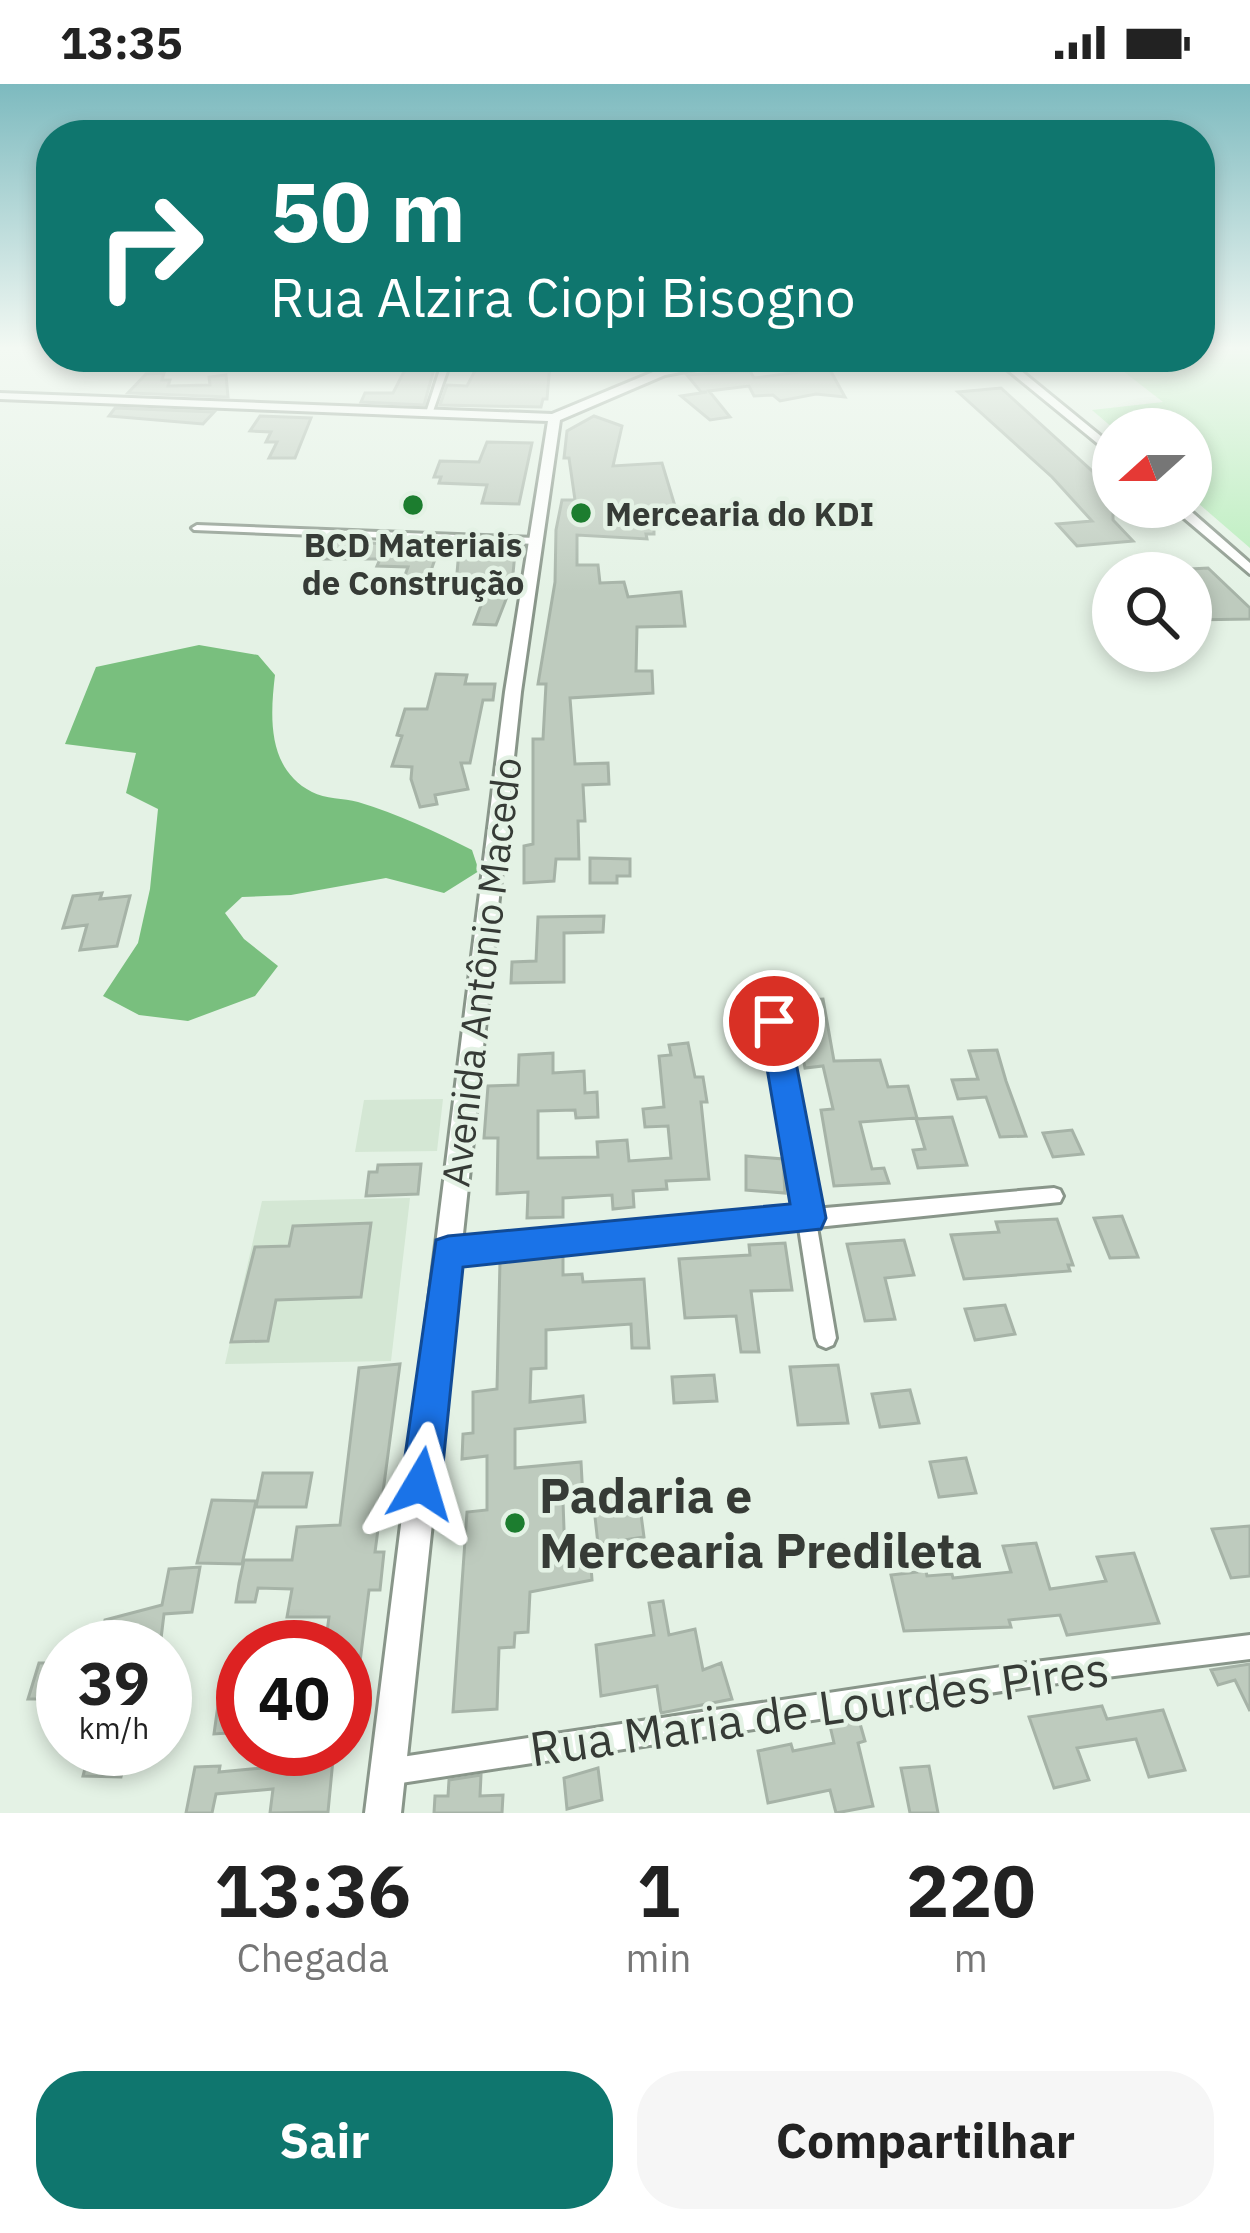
<!DOCTYPE html>
<html lang="pt">
<meta charset="utf-8">
<style>
body{margin:0;font-family:"IBM Plex Sans",sans-serif;background:#f6f6f6;color:#222;height:100vh;display:flex;flex-direction:column;font-size:45px;white-space:nowrap}
*{box-sizing:border-box;margin:0}
p{font-size:39px;color:#767676}
.icon{flex:none;width:66px;height:66px;fill:none;stroke:currentColor;stroke-width:2;stroke-linecap:round;stroke-linejoin:round}
.map{position:relative;height:1729px;overflow:hidden}
.sheet{display:flex;flex-direction:column;background:#fff;flex:1}
.sheet>*{flex:none}
.guide{position:absolute;left:36px;top:36px;width:1179px;height:252px;border-radius:48px;box-shadow:0 6px 18px #0003;background:#0f766e;color:#fff;overflow:hidden}
.needle{width:78px;rotate:249deg}
.buttons{position:absolute;left:1092px;top:324px;display:grid;gap:24px}
.buttons a{display:grid;place-items:center;width:120px;height:120px;border-radius:50%;background:#fff;box-shadow:0 6px 18px #0003;font-size:60px}
.speed{position:absolute;left:36px;top:1536px;display:flex;gap:24px;font-size:60px;font-weight:700;text-align:center}
.speed>*{display:grid;place-content:center;width:156px;height:156px;border-radius:50%;background:#fff;box-shadow:0 6px 18px #0003;line-height:1}
.speed small{font-size:30px;font-weight:400}
.speed .limit{border:18px solid #d22;background:#fff;color:#111}
.pin{position:absolute;display:grid;place-items:center;width:102px;height:102px;color:#fff;margin:-51px;border:6px solid #fff;border-radius:50%;box-shadow:0 3px 12px #0007}
.me{position:absolute;width:132px;margin:-66px;rotate:7deg;stroke-linejoin:round;filter:drop-shadow(0 0 9px #0008)}
.turn{display:flex;align-items:center;gap:42px;height:252px;padding:0 36px;font-size:54px}
.turn .icon{width:156px;height:156px;stroke-width:2.5}
.turn b{display:block;font-size:84px;line-height:102px}
.eta{display:flex;justify-content:space-evenly;align-items:center;height:204px;text-align:center}
.eta b{font-size:72px;font-weight:800;line-height:84px}
.cta{display:flex;gap:24px;margin-top:auto;padding:24px 36px}
.cta a{flex:1;height:138px;border-radius:48px;background:#0f766e;color:#fff;font-size:48px;font-weight:800;line-height:138px;text-align:center}
.cta a+a{background:#f6f6f6;color:#222}
.status{display:flex;justify-content:space-between;align-items:center;height:84px;padding:0 60px;background:#fff;direction:ltr}
.status svg{height:33px;fill:currentColor}
.map>svg:first-child{display:block}
.built{fill:#d4e7d4}
.green{fill:#b7edba}
.forest{fill:#79bf7e}
.building{fill:#becbbe;stroke:#a6b3a7;stroke-width:3}
.lines{fill:none;stroke-linecap:round;stroke-linejoin:round}
.minor-casing{stroke:#89968a;stroke-width:6}
.tertiary-casing{stroke:#89968a;stroke-width:6}
.secondary-casing{stroke:#89968a;stroke-width:6}
.path{stroke:#a4aea4;stroke-width:3;stroke-dasharray:1.5 4.5;stroke-linecap:butt}
.minor{fill:#fff;fill-rule:evenodd}
.tertiary{fill:#fff;fill-rule:evenodd}
.secondary{fill:#fff;fill-rule:evenodd}
.route{fill:#1a73e8;stroke:#114b97;stroke-width:3}
.poi-dot{fill:#1c7d2f;stroke:#e4f2e5;stroke-width:4.5}
.labels{text-anchor:middle;dominant-baseline:central;stroke-width:9;stroke-linejoin:round;paint-order:stroke}
.far-poi-label{font-size:33px;font-weight:bold;fill:#363b36;stroke:#e4f2e5;text-anchor:start}
.street-label{font-size:39px;fill:#363b36;stroke:#e4f2e5}
.near-poi-label{font-size:48px;font-weight:bold;fill:#363b36;stroke:#e4f2e5;text-anchor:start}
.near-street-label{font-size:48px;fill:#363b36;stroke:#e4f2e5}
</style>
<div class="status"><b>13:35</b><svg viewBox="0 0 49 12"><path d="M0 12V9h3v3zM5 12V6h3v6zM10 12V3h3v9zM15 12V0h3v12zM26 1h20v11H26zM47 4h2v5h-2z"/></svg></div>
<div class="map">
<svg width="1250" height="1729" viewBox="0 0 1250 1729">
<rect width="100%" height="100%" fill="#e4f2e5"/>
<!-- built -->
<path class="built" d="M443,1015l-6,52 -82,1 9,-52z
M410,1114l-19,163 -166,3 37,-163z"/>
<!-- green -->
<path class="green" d="M1200,266h50v198l-59,-51v-68h-77l-22,-19 71,-8 -58,-45h95z"/>
<!-- forest -->
<path class="forest" d="M199,561l59,10 17,20c-5,42 -8,94 37,117 13,7 32,6 46,10 40,12 78,30 114,48l7,21 -35,22 -58,-15 -95,17 -49,2 -17,16 19,26 34,27 -23,30 -67,25 -49,-6 -36,-19 35,-53 12,-54 8,-80 -32,-16 10,-40 -71,-9 31,-77z"/>
<!-- building -->
<path class="building" d="M409,278h27l-12,43 -63,-3 4,-9h28z
M529,279h21l-3,36h-4l-2,8 -101,-2 7,-20 20,1 10,-19z
M829,284l16,29 -29,-3 -36,7 -7,-6 -19,1 -5,-10 -40,5 21,26 -20,3 -29,-24 26,-4h-6l-14,-17 63,-4 4,7z
M164,289l-2,7h8l-2,6 42,-1 -1,-8 17,-2 2,22 -100,-4 18,-19z
M1001,304l112,102v30l20,21 -56,5 -20,-22 35,-3 -40,-44 -94,-85z
M115,324l99,4 -11,12 -94,-8z
M260,332l51,2 -16,40h-26l8,-16h-11l5,-10 -21,-1z
M594,332l28,10 -9,40 49,-3 13,43 -21,1v27h-8l1,5 -70,-4v30h21l2,18 24,-1 4,15 53,-5 4,34 -48,1 -1,44h16l1,22 -83,5 5,66 33,-1 1,21 -26,1 2,36h-7l1,38h-23l-2,22 -30,2v-37l9,-2v-105h10l3,-55h-8l17,-102 1,-52 6,-30h13l-6,-42h-5l3,-27z
M487,358l45,1 -13,61 -37,-1 5,-18 -48,-2 2,-6h-7l6,-16 39,1z
M330,456l69,5h41l-12,34 -24,-1 4,-11 -31,-1 3,-7h-57z
M459,466l56,3 -3,31 -16,41 -22,-1 12,-32h-17l2,-8 -15,1z
M1208,484l42,40v11l-59,1v-51z
M436,590l31,1 -2,9h30l-2,16h-10l-13,63h-9l7,26 -33,6 2,9 -17,3 -9,-28 1,-12 -20,-1 10,-30 -5,-1 8,-26h22z
M590,774l40,1v17h-13v7h-27z
M102,809l-2,6 30,-3 -13,50 -37,4 7,-25 -24,3 10,-32z
M604,832l-1,16 -39,1v49l-53,1 1,-21 24,-1 2,-44z
M823,915l11,62 46,-1 8,27 20,-1 9,32 -57,4 12,47 12,-1 5,15 -55,3 -13,-76 12,-1 -10,-43 -18,2 -13,-67z
M688,959l7,34h8l4,25h-6l8,77 -43,2 1,8 -34,2 1,16 -21,2 -1,-14 -49,3v19l-36,1 1,-26 -31,2 1,-56h-14l4,-52 30,-1 1,-30 34,-2v20l31,-2 1,22 12,-1 1,25 -22,1 -1,-8 -37,1v47l60,-1 -1,-15 30,-2 2,21 42,-3 -3,-32 -23,1 -2,-18 21,-2 -5,-51 12,-1 -2,-10z
M997,966l9,31 20,55 -26,1 -14,-40 -28,2 -6,-19 26,-1 -9,-28z
M952,1033l15,48 -49,3 -5,-18 12,-1 -9,-30z
M1072,1046l11,24 -30,3 -10,-24z
M746,1072l37,3 2,34 -39,-3z
M421,1080l-3,30 -52,2 3,-24h8l1,-7z
M1122,1132l16,41 -28,1 -16,-40z
M1057,1135l16,46h-5l2,6 -106,8 -13,-44 48,-3 -3,-10z
M371,1139l-10,74 -85,3 -8,41 -37,1 24,-95 34,-1 4,-20z
M904,1156l10,35 -29,3 10,41 -30,2 -18,-77z
M785,1159l7,47 -41,1 8,61h-18l-5,-36 -51,2 -6,-59 71,-4 -1,-10z
M563,1172v19l19,-1 1,8 61,-3 5,69h-17l-1,-24 -85,6v38l-15,1 -1,33 53,-6 2,26 -70,7v39l66,-6 2,37 -20,2 2,56 25,-4 2,27 -62,12 -2,40 -13,1 -1,14 -15,1 -2,61 -44,3 14,-200 20,-2v-54l-25,3 1,-25 10,-1v-41l24,-3 3,-128z
M1005,1221l10,29 -40,6 -10,-31z
M400,1280l-25,188h9l-4,38h-11l-9,72h-15v-15h-20l4,-30h-42l5,-28 -34,-1 -3,14h-19l3,-19 5,-23h48l5,-33 43,-2 19,-157z
M838,1281l10,58 -50,2 -8,-58z
M714,1291l3,26 -43,2 -2,-26z
M910,1306l9,33 -39,4 -8,-33z
M966,1374l10,35 -37,4 -9,-35z
M263,1389h49l-6,34h-50z
M638,1408l6,45 -46,7 -5,-45z
M212,1416l44,1 -14,63 -45,-1z
M1250,1442v50l-19,2 -19,-49z
M1036,1459l14,46 56,-8 -9,-24 37,-4 25,70 -92,12 -7,-20 -51,5 2,7 -107,4 -13,-56 35,-4 1,5 25,-2 1,4 58,-6 -8,-26z
M200,1483l-8,45 -28,2 -4,33h-59l4,-27 57,-15 7,-36z
M663,1517l6,34 26,-6 8,41 18,-7 11,36 -71,14 -4,-27 -56,10 -5,-51 58,-10 -5,-32z
M39,1579h24l-2,36h-33z
M1250,1580v47l-15,-31 -17,5 -7,-15z
M243,1612v36l-29,2 5,-36z
M1102,1622l5,13 56,-9 22,60 -36,7 -13,-38 -59,9 12,32 -35,8 -25,-71z
M859,1636l6,21 -7,2 15,63 -37,7 -6,-23 -62,13 -10,-52 33,-7 2,7 41,-8 -4,-17z
M90,1665h38l-7,28 -38,-1z
M265,1665h69l-6,63 -58,1 3,-24 -57,5 -4,19h-26l9,-46 25,-1 -1,6 43,-4z
M929,1682l9,47h-28l-9,-45z
M598,1684l4,32 -35,9 -3,-31z
M481,1691l-1,21 23,-1 -1,18h-68l1,-17h13l1,-16z"/>
<g class="lines">
<!-- minor casing -->
<g class="minor-casing">
<path id="minor" d="M444,273h8l-20,57 -7,2z
M197,441l339,13 5,3 -5,3 -342,-14 -2,-2z
M774,930l6,2 2,5 32,188 240,-21 6,2 3,6 -3,6 -243,25 19,111 -3,7 -7,3 -7,-3 -3,-7 -17,-110 -351,33 -7,-3 -2,-6 2,-6 7,-3 348,-32 -30,-190 2,-5z
M1250,1551v24l-215,27 -647,99 -9,-4 -4,-9 4,-9 9,-4 647,-97z"/>
</g>
<!-- tertiary casing -->
<g class="tertiary-casing">
<path id="tertiary" d="M780,273h57l-5,3 -130,8 -37,7 -105,45 -39,272 -120,1121h-36l140,-1121 43,-271 -548,-22v-6l552,21 106,-44 44,-8z"/>
</g>
<!-- secondary casing -->
<g class="secondary-casing">
<path id="secondary" d="M992,273h12l109,89v10z
M1171,423h15l64,56v11z"/>
</g>
<!-- path -->
<path class="path" d="M1205,266h45"/>
<!-- minor -->
<use href="#minor" class="minor"/>
<!-- tertiary -->
<use href="#tertiary" class="tertiary"/>
<!-- secondary -->
<use href="#secondary" class="secondary"/>
</g>
<!-- sky -->
<linearGradient id="sky" x2="0" y2="1"><stop stop-color="#7dbabf"/><stop offset="0.52" stop-color="#f3f9f3"/><stop offset="1" stop-color="#f3f9f3" stop-opacity="0"/></linearGradient>
<rect width="1250" height="508" fill="url(#sky)"/>
<!-- route -->
<path class="route" d="M774,925l10,3 4,9 38,197 -5,11 -358,38 -22,217 -6,14 -14,6 -14,-6 -6,-14 35,-244 12,-4 342,-32 -31,-183 4,-9z"/>
<!-- markers -->
<g class="poi-dot">
<circle cx="413" cy="421" r="12"/>
<circle cx="581" cy="429" r="12"/>
<circle cx="515" cy="1439" r="12"/>
</g>
<g class="labels">
<!-- far-poi labels -->
<g class="far-poi-label">
<text x="605" y="429">Mercearia do KDI</text>
<text x="413" y="460" text-anchor="middle">BCD Materiais<tspan x="413" dy="38">de Construção</tspan></text>
</g>
<!-- street labels -->
<g class="street-label">
<text transform="translate(481 888) rotate(-83)">Avenida Antônio Macedo</text>
</g>
<!-- near-poi labels -->
<g class="near-poi-label">
<text x="539" y="1411">Padaria e<tspan x="539" dy="55">Mercearia Predileta</tspan></text>
</g>
<!-- near-street labels -->
<g class="near-street-label">
<text transform="translate(819 1624) rotate(-8)">Rua Maria de Lourdes Pires</text>
</g>
</g>
</svg>
<div class="buttons">
<a><svg class="needle" viewBox="-14 -14 28 28"><path d="M0-13l5 13h-10z" fill="#e53935"/><path d="M0 13l5-13h-10z" fill="#767676"/></svg></a>
<a><svg class="icon" aria-label="search" viewBox="0 0 24 24"><circle cx="10" cy="10" r="6"/><path d="M15 15l6 6"/></svg></a>
</div>
<div class="speed"><div>39<small>km/h</small></div><div class="limit">40</div></div>
<div class="pin" style="left:774px;top:937px;background:#d93025"><svg class="icon" aria-label="arrive" viewBox="0 0 24 24"><path d="M6 21V4h12l-3 4 3 4H6"/></svg></div>
<svg class="me" style="left:421px;top:1400px" viewBox="-20 -20 40 40"><path d="M0-17L14 15 0 8-14 15z" fill="#1a73e8" stroke="#fff" stroke-width="4"/></svg>
<div class="guide">
<div class="turn"><svg class="icon" aria-label="right" viewBox="0 0 24 24"><path d="M7 20v-9h11M14 6l5 5-5 5"/></svg><div><b>50 m</b>Rua Alzira Ciopi Bisogno</div></div>
</div>
</div>
<section class="sheet">
<div class="eta">
<div><b>13:36</b><p>Chegada</p></div>
<div><b>1</b><p>min</p></div>
<div><b>220</b><p>m</p></div>
</div>
<div class="cta"><a>Sair</a><a>Compartilhar</a></div>
</section>
